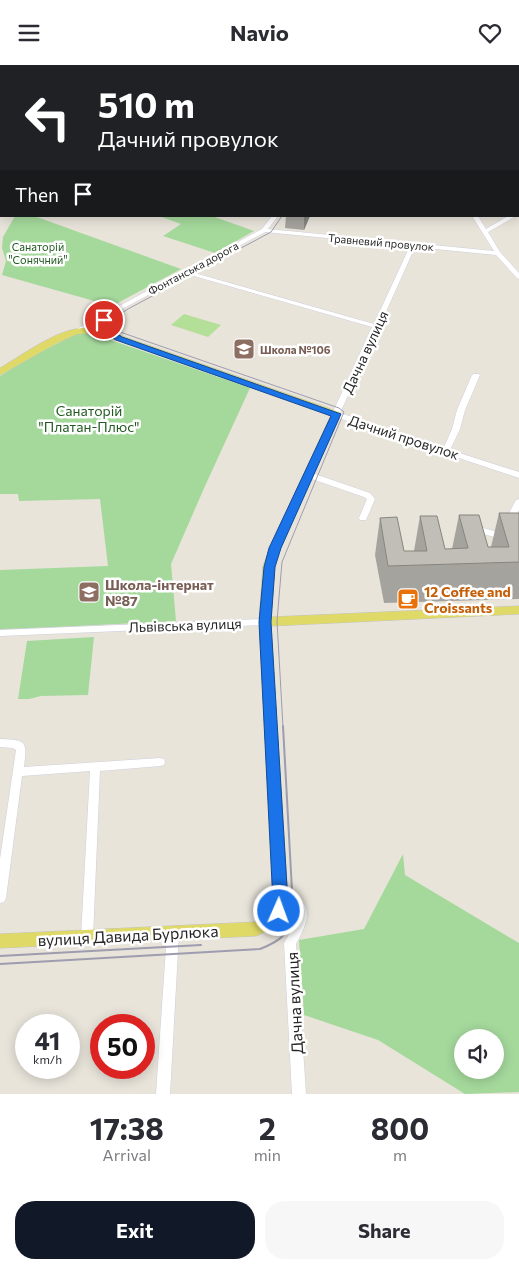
<!DOCTYPE html>
<meta charset="utf-8">
<style>
body{margin:0;font-family:Commissioner,sans-serif;background:#f7f7f7;color:#2b2b33;height:100vh;display:flex;flex-direction:column;font-size:19px;white-space:nowrap}
*{box-sizing:border-box;margin:0}
p{font-size:16px;color:#7c7c81}
.icon{flex:none;width:28px;height:28px;fill:none;stroke:currentColor;stroke-width:2;stroke-linecap:round;stroke-linejoin:round}
.map{position:relative;height:1029px;overflow:hidden}
.side{display:flex;flex-direction:column;background:#fff;flex:1}
.side>*{flex:none}
.banner{position:absolute;left:0px;top:0px;width:520px;height:152px;box-shadow:0 2px 12px #0003;background:#202124;color:#fff;overflow:hidden}
.buttons{position:absolute;left:454px;top:964px;display:grid;gap:10px}
.buttons a{display:grid;place-items:center;width:50px;height:50px;border-radius:50%;background:#fff;box-shadow:0 2px 12px #0003;font-size:25px}
.speed{position:absolute;left:15px;top:949px;display:flex;gap:10px;font-size:25px;font-weight:700;text-align:center}
.speed>*{display:grid;place-content:center;width:65px;height:65px;border-radius:50%;background:#fff;box-shadow:0 2px 12px #0003;line-height:1}
.speed small{font-size:12px;font-weight:400}
.speed .limit{border:8px solid #d22;background:#fff;color:#111}
.pin{position:absolute;display:grid;place-items:center;width:42px;height:42px;color:#fff;margin:-21px;border:2px solid #fff;border-radius:50%;box-shadow:0 1px 5px #0007}
.me{position:absolute;width:55px;margin:-28px;rotate:2deg;stroke-linejoin:round;filter:drop-shadow(0 0 4px #0008)}
.turn{display:flex;align-items:center;gap:18px;height:105px;padding:0 15px;font-size:22px}
.turn .icon{width:65px;height:65px;stroke-width:2.5}
.turn b{display:block;font-size:35px;line-height:42px}
.then{display:flex;align-items:center;height:48px;padding:0 15px;background:#0003;gap:10px;font-size:19px}
.eta{display:flex;justify-content:space-evenly;align-items:center;height:85px;text-align:center}
.eta b{font-size:30px;font-weight:700;line-height:35px}
.action{display:flex;gap:10px;margin-top:auto;padding:10px 15px}
.action a{flex:1;height:58px;border-radius:20px;background:#111827;color:#fff;font-size:20px;font-weight:700;line-height:58px;text-align:center}
.action a+a{background:#f7f7f7;color:#2b2b33}
header{display:flex;justify-content:space-between;align-items:center;height:65px;padding:0 15px;background:#fff;font-size:22px;font-weight:700}
.map>svg:first-child{display:block}
.green{fill:#a5d99c;fill-rule:evenodd}
.pitch{fill:#b4df98}
.lines{fill:none;stroke-linecap:round;stroke-linejoin:round}
.minor-casing{stroke:#cfcfde;stroke-width:1}
.major-casing{stroke:#c3c3c3;stroke-width:1}
.minor{fill:#fff;fill-rule:evenodd}
.major{fill:#dfda67;fill-rule:evenodd}
.tram-far1{stroke:#9e9daf;stroke-width:1}
.tram{stroke:#9e9daf;stroke-width:2}
.wall{fill:#a5a39d}
.shaded-wall{fill:#86857f}
.building{fill:#c0beb6;stroke:#86857f}
.route{fill:#1a73e8;stroke:#114b97}
.labels{text-anchor:middle;dominant-baseline:central;stroke-width:5;stroke-linejoin:round;paint-order:stroke}
.far-street-label{font-size:11px;fill:#272727;stroke:#fff}
.far-park-label{font-size:11px;fill:#225a21;stroke:#fff}
.far-education-label{font-size:11px;font-weight:bold;fill:#785e54;stroke:#fff;text-anchor:start}
.street-label{font-size:14px;fill:#272727;stroke:#fff}
.park-label{font-size:14px;fill:#225a21;stroke:#fff}
.education-label{font-size:14px;font-weight:bold;fill:#785e54;stroke:#fff;text-anchor:start}
.food-label{font-size:14px;font-weight:bold;fill:#c56008;stroke:#fff;text-anchor:start}
.near-street-label{font-size:16px;fill:#272727;stroke:#fff}
</style>
<header><svg class="icon" aria-label="menu" viewBox="0 0 24 24"><path d="M4 6h16M4 12h16M4 18h16"/></svg>Navio<svg class="icon" aria-label="heart" viewBox="0 0 24 24"><path d="M12 20l-8-8c-3-5 5-10 8-4 3-6 11-1 8 4z"/></svg></header>
<div class="map">
<svg width="519" height="1029" viewBox="0 0 519 1029">
<rect width="100%" height="100%" fill="#e8e4da"/>
<!-- green -->
<path class="green" d="M15,151h19l147,53 -69,37 -110,-31 4,-14 -4,-13 1,-11z
M159,151h53l42,15 -39,22 -52,-17 18,-12z
M80,267l10,1 160,55 -45,98 -34,78 5,57 -176,9v-60l108,-4 -8,-67 -81,2 -1,-7h-18v-118l31,-19z
M94,572l-6,58 -47,1 -12,3h-11l9,-58z
M403,789l2,21 114,68v149l-54,2 -87,-54 -74,-25 -5,-75 65,-11zM462,972h33v33h-33z"/>
<!-- pitch -->
<path class="pitch" d="M184,249l37,11 -13,12 -37,-12z"/>
<g class="lines">
<!-- minor casing -->
<g class="minor-casing">
<path id="minor" d="M272,151h6l-10,13 226,22 -22,-35h6l8,13 22,-13h8l-28,16 12,20 19,21v6l-2,-1 -21,-23 -81,-8 -35,78 1,2 -3,2 -38,84 104,34 8,-18 5,-19 15,-35 2,-1h4l2,1 -15,35 -5,19 -10,21 69,22v6l-186,-62 -1,-2 40,-87 -185,-53 -74,40 -6,6 1,7 13,10v2h-4l-14,-10 -2,-9 -25,13 -2,1 -3,-2 191,-103zM265,167l145,14 -36,78 -183,-52z
M309,407l61,21 5,6 -9,21h-6l-1,-2 8,-19 -3,-2 -58,-20 -1,-2z
M519,434v11l-13,24 -12,3 -21,-6 -1,-2 4,-3 18,5 6,-1 16,-30z
M265,554l3,1 2,2 -2,2 -3,1 -265,11v-6z
M0,674c27,1 27,2 24,28l136,-9 4,1 1,3 -1,3 -4,1 -60,5 -7,166 -2,4 -4,2 -4,-2 -2,-4 9,-166 -68,5 -16,122 -2,4 -4,1v-44l16,-109 -3,-2 -13,-1z
M280,829c36,5 30,25 16,50l10,150h-14l-8,-151 11,-19 1,-9 -5,-7 -15,-5 -2,-4 2,-4z
M173,862l4,2 2,4 -9,161h-14l11,-161 2,-4z"/>
</g>
<!-- major casing -->
<g class="major-casing">
<path id="major" d="M88,263l34,8 217,76 2,2 -61,134 -5,18 -4,51 248,-11v8l-248,12 17,277 -9,22 -23,11 -256,12v-14l255,-12 14,-7 5,-12 -15,-281 4,-56 7,-18 61,-133 -215,-75 -23,-7 -16,1 -20,9 -57,32v-7c24,-14 61,-42 88,-40z"/>
</g>
<!-- minor -->
<use href="#minor" class="minor"/>
<!-- major -->
<use href="#major" class="major"/>
<!-- tram-far1 -->
<path class="tram-far1" d="M282,151l-11,16 -143,77 -12,8 -2,7 6,8 219,76 5,4 -62,150 -5,59 6,106"/>
<!-- tram -->
<path class="tram" d="M0,891l201,-11
M0,899l260,-15c23,-9 29,-15 33,-40l-10,-183"/>
</g>
<!-- wall -->
<path class="wall" d="M396,0h60v1h-61z
M286,151h24l-6,14 -19,-2z
M499,448h20v86l-135,4 -9,-48 5,-37 24,33h10l6,-35 25,33h7l7,-34 29,32h3z"/>
<!-- shaded-wall -->
<path class="shaded-wall" d="M443,0h13v1h-13z
M304,151h6l-6,14z"/>
<!-- building -->
<path class="building" d="M499,448h20v49l-131,4 -8,-48 17,-1 7,34h23l-7,-35h17l8,33 23,-1 -9,-33h20l9,32h21z"/>
<!-- route -->
<path class="route" d="M101,253h6l5,12 10,7 219,77 -60,134 -6,19 -4,55 17,281 -4,13 -5,2 -6,-2 -2,-5 2,-8 -14,-281 5,-55 5,-19 62,-132 -215,-76 -11,-7 -5,-13z"/>
<!-- icons -->
<defs>
<g id="school-square" transform="scale(1.125)"><rect x="-9" y="-9" width="18" height="18" rx="4" fill="#8d6e63" stroke="#fff"/><path d="M0-5L7-2L0 1L-7-2ZM-4 1L0 2.5L4 1V4Q0 6-4 4Z" fill="#fff"/></g>
<g id="cafe-square" transform="scale(1.125)"><rect x="-9" y="-9" width="18" height="18" rx="4" fill="#e8710a" stroke="#fff"/><path d="M-5.5-4.5H6V0H3Q3 3.5 0 3.5H-2.5Q-5.5 3.5-5.5 0ZM3-3.2v2h1.7v-2ZM-6 4.5H4V6H-6Z" fill="#fff"/></g>
</defs>
<g fill-rule="evenodd">
<use href="#school-square" x="244" y="284"/>
<use href="#school-square" x="89" y="527"/>
<use href="#cafe-square" x="408" y="534"/>
</g>
<g class="labels">
<!-- far-street labels -->
<g class="far-street-label">
<text transform="translate(381 177) rotate(5)">Травневий провулок</text>
<text transform="translate(193 203) rotate(-28)">Фонтанська дорога</text>
</g>
<!-- far-park labels -->
<g class="far-park-label">
<text x="38" y="181">Санаторій<tspan x="38" dy="13">"Сонячний"</tspan></text>
</g>
<!-- far-education labels -->
<g class="far-education-label">
<text x="260" y="284">Школа №106</text>
</g>
<!-- street labels -->
<g class="street-label">
<text transform="translate(365 287) rotate(-65)">Дачна вулиця</text>
<text transform="translate(404 372) rotate(18)">Дачний провулок</text>
<text transform="translate(185 560) rotate(-2)">Львівська вулиця</text>
</g>
<!-- park labels -->
<g class="park-label">
<text x="89" y="345">Санаторій<tspan x="89" dy="16">"Платан-Плюс"</tspan></text>
</g>
<!-- education labels -->
<g class="education-label">
<text x="105" y="519">Школа-інтернат<tspan x="105" dy="16">№87</tspan></text>
</g>
<!-- food labels -->
<g class="food-label">
<text x="424" y="526">12 Coffee and<tspan x="424" dy="16">Croissants</tspan></text>
</g>
<!-- near-street labels -->
<g class="near-street-label">
<text transform="translate(128 870) rotate(-3)">вулиця Давида Бурлюка</text>
<text transform="translate(294 938) rotate(-93)">Дачна вулиця</text>
</g>
</g>
</svg>
<div class="buttons">
<a><svg class="icon" aria-label="sound" viewBox="0 0 24 24"><path d="M4 9h4l5-4v14l-5-4H4zM17 9q2 3 0 6"/></svg></a>
</div>
<div class="speed"><div>41<small>km/h</small></div><div class="limit">50</div></div>
<div class="pin" style="left:104px;top:255px;background:#d93025"><svg class="icon" aria-label="arrive" viewBox="0 0 24 24"><path d="M6 21V4h12l-3 4 3 4H6"/></svg></div>
<svg class="me" style="left:279px;top:846px" viewBox="-20 -20 40 40"><circle r="17" fill="#1a73e8" stroke="#fff" stroke-width="3"/><path d="M0-11L8 9 0 5-8 9z" fill="#fff"/></svg>
<div class="banner">
<div class="turn"><svg class="icon" aria-label="left" viewBox="0 0 24 24"><path d="M17 20v-9H6M10 6l-5 5 5 5"/></svg><div><b>510 m</b>Дачний провулок</div></div>
<div class="then">Then<svg class="icon" aria-label="arrive" viewBox="0 0 24 24"><path d="M6 21V4h12l-3 4 3 4H6"/></svg></div>
</div>
</div>
<section class="side">
<div class="eta">
<div><b>17:38</b><p>Arrival</p></div>
<div><b>2</b><p>min</p></div>
<div><b>800</b><p>m</p></div>
</div>
<div class="action"><a>Exit</a><a>Share</a></div>
</section>
